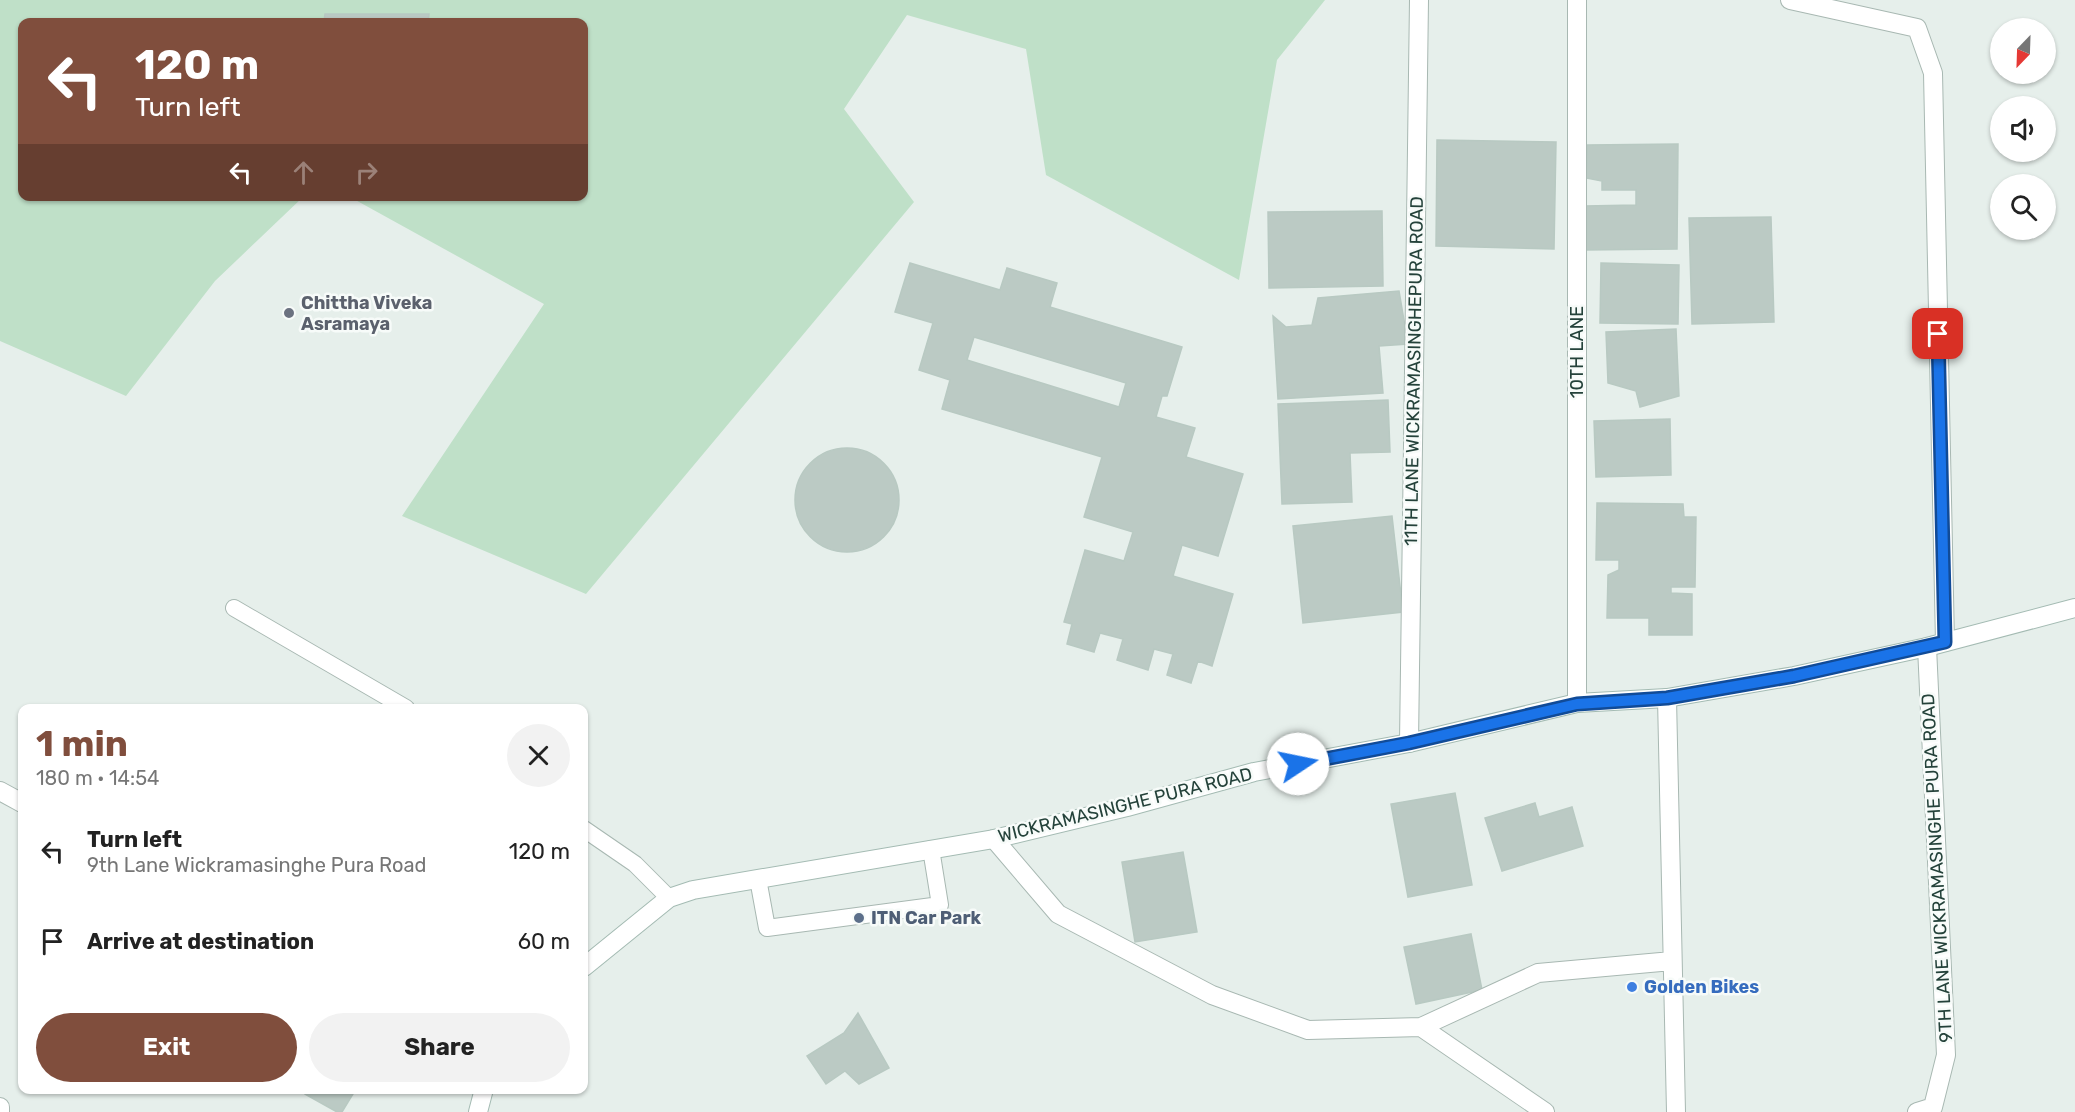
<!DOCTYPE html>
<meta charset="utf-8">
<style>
body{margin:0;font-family:Rubik,sans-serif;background:#f2f2f2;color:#222;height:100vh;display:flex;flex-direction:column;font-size:22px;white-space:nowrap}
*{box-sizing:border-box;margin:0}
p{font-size:20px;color:#767676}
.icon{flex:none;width:33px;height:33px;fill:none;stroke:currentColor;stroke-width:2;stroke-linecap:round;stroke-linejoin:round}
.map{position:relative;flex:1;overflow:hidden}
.drawer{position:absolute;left:18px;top:704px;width:570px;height:390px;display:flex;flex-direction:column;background:#fff;border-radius:12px;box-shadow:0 2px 4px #0004}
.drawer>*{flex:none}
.hud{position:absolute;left:18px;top:18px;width:570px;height:183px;border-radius:12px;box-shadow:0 2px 4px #0004;background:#804e3d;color:#fff;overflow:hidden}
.needle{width:39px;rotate:203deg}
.controls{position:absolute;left:1990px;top:18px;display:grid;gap:12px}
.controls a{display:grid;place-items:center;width:66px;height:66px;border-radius:50%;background:#fff;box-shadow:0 2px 4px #0004;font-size:30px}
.pin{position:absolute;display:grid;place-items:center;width:51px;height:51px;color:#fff;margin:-26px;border-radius:12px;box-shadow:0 3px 9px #0006}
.me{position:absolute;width:66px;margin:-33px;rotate:79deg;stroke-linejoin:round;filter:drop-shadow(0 0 4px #0008)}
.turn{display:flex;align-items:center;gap:21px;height:126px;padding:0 18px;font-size:27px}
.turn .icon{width:78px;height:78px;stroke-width:2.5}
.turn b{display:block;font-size:42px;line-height:51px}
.lanes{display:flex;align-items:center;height:57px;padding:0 18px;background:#0003;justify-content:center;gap:30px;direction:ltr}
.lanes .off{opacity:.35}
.round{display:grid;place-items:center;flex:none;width:63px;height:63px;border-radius:32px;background:#f2f2f2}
.summary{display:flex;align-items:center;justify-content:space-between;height:102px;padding:0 18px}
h1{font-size:36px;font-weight:700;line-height:45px;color:#804e3d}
.cta{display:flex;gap:12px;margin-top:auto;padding:12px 18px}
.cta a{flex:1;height:69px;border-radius:36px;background:#804e3d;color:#fff;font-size:24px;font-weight:700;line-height:69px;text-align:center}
.cta a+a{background:#f2f2f2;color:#222}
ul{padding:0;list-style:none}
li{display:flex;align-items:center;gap:18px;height:90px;padding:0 18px}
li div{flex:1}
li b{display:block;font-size:22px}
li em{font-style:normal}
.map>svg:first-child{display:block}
.green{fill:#bfe0c8}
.building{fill:#bbcac4;stroke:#b8c9c2;stroke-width:1.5;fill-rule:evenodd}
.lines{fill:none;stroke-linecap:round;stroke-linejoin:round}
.lane-casing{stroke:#a8b8b2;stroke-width:18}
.street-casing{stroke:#a8b8b2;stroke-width:20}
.secondary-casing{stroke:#a4bbb3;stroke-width:20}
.lane{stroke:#fff;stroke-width:16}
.street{stroke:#fff;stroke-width:18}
.secondary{stroke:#fff;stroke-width:18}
.route-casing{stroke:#114b97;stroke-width:15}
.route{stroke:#1a73e8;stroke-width:10}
.worship-dot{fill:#6b7280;stroke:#f7fbf9;stroke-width:2}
.service-dot{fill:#5c6f8a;stroke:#f7fbf9;stroke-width:2}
.shop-dot{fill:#3f7fe0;stroke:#f7fbf9;stroke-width:2}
.labels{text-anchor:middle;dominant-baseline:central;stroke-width:5;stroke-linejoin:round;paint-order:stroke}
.worship-label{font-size:18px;font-weight:bold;fill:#5b616d;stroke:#f7fbf9;text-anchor:start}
.street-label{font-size:18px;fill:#24423a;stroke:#f7fbf9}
.service-label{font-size:18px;font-weight:bold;fill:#4e5e75;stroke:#f7fbf9;text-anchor:start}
.shop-label{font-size:18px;font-weight:bold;fill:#366cbe;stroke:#f7fbf9;text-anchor:start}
</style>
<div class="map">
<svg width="2075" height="1112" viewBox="0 0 2075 1112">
<rect width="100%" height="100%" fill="#e6efeb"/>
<!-- green -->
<path class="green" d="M0,0h1325l-48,60 -38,220 -193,-105 -20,-126 -119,-34 -63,94 70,93 -328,392 -184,-78 142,-212 -194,-107 234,-1v-174h-562v174l281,1 -88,84 -89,115 -126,-55z"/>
<!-- building -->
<path class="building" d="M325,14h104l-1,8h-104z
M1437,140l119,2 -2,107 -118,-3z
M1678,144l-1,105 -93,1 1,-44 51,-1v-15h-34v-9l-16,-3 1,-33z
M1382,211l1,75 -114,2 -1,-76z
M1771,217l3,105 -82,2 -3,-106z
M910,263l90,27 7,-22 50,15 -7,24 132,40 -15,49h-5l-6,21 39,11 -9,29 57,17 -25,82 -36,-11 -9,31 60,18 -21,72 -14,-5 -7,22 -24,-8 6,-21 -19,-5 -6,21 -31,-10 6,-21 -23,-6 -6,19 -27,-8 5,-20 -8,-2 21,-72 39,11 9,-29 -49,-15 18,-60 -160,-48 8,-29 -31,-10 14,-47 -38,-11zM974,337l152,46 -7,24 -152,-47z
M1601,263l78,2 -1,59 -78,-1z
M1399,291l9,53 -29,2 4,47 -105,6 -5,-83 13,11 26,-2 6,-27z
M1676,329l3,67 -39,11 -4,-16 -28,-8 -2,-51z
M1388,400l2,52 -40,1 2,49 -70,2 -4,-100z
M1670,419l1,56 -75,2 -2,-56z
M795 500a52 52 0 1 1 104 0a52 52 0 1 1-104 0Z
M1597,503l86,1 1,13h12l-1,70h-24v6l21,1v41h-43v-17h-42l1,-43 11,-5v-10h-23z
M1392,516l11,96 -100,11 -10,-97z
M1455,793l17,92 -64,12 -17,-93z
M1535,803l4,14 33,-10 11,39 -81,25 -17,-53z
M1183,852l14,80 -62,10 -13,-80z
M1471,934l11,56 -66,14 -12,-57z
M858,1013l31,55 -30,16 -14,-13 -19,13 -19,-28 37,-23z
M306,1089h50l-14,23h-5l-32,-18z"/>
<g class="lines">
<!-- lane casing -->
<g class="lane-casing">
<path id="lane" d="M234,608l172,100
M584,829l51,35 34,34
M758,879l9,49 173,-23 -9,-56"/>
</g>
<!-- street casing -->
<g class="street-casing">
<path id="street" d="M1577,0v703
M1790,0l127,28 16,45 12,569
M1667,698l9,414
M1409,743l10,-743
M0,791l22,12
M994,839l64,75 154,81 96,35 113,-3 117,-54 134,-12
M1421,1027l124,85
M0,1107v5
M1917,1112l16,-5 13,-52 -19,-408"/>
</g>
<!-- secondary casing -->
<g class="secondary-casing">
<path id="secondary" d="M584,967l85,-69 24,-8 301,-51 133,-32 127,-35 155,-29 168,-40 90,-5 127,-22 133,-29 148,-39
M478,1112l6,-23"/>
</g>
<!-- lane -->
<use href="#lane" class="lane"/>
<!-- street -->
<use href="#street" class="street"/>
<!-- secondary -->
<use href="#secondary" class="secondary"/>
</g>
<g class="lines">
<!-- route casing -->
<g class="route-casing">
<path id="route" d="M1298,764l111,-21 168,-39 90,-6 127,-22 151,-34 -7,-308"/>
</g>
<!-- route -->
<use href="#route" class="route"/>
</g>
<!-- markers -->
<circle class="worship-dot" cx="289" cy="313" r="6"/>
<circle class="service-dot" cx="859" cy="918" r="6"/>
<circle class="shop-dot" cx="1632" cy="987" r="6"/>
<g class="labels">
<!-- worship labels -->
<g class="worship-label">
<text x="301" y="303">Chittha Viveka<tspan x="301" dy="21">Asramaya</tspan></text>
</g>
<!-- street labels -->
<g class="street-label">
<text transform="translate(1577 352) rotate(-90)">10TH LANE</text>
<text transform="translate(1414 371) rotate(-89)">11TH LANE WICKRAMASINGHEPURA ROAD</text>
<text transform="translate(1125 805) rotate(-14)">WICKRAMASINGHE PURA ROAD</text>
<text transform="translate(1937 868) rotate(-93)">9TH LANE WICKRAMASINGHE PURA ROAD</text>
</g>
<!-- service labels -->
<g class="service-label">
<text x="871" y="918">ITN Car Park</text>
</g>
<!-- shop labels -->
<g class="shop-label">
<text x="1644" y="987">Golden Bikes</text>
</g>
</g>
</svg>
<div class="controls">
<a><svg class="needle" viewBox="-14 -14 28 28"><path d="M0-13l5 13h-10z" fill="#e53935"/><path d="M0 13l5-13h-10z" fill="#767676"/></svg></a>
<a><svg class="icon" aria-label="sound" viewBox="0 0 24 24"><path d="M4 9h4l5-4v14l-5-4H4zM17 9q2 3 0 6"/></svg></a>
<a><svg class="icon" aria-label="search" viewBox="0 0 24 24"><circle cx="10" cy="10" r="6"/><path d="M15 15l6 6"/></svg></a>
</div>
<div class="pin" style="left:1938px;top:334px;background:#d93025"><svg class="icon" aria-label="arrive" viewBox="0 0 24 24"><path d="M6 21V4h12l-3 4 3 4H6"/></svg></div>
<svg class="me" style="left:1298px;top:764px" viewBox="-20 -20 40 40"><circle r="19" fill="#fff"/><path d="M0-13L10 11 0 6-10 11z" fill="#1a73e8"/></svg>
<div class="hud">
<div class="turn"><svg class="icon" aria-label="left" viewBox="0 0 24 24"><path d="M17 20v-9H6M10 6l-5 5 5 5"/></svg><div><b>120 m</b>Turn left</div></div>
<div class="lanes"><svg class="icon" aria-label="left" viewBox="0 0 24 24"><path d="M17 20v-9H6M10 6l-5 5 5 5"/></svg><svg class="icon off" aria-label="ahead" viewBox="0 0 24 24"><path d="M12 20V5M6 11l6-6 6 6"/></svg><svg class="icon off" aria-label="right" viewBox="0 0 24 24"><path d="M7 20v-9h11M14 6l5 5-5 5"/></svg></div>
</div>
<section class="drawer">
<div class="summary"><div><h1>1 min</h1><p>180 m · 14:54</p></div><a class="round"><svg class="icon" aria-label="close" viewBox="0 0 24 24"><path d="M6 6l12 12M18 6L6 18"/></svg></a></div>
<ul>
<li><svg class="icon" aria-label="left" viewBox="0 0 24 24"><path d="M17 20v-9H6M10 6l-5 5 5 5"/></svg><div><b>Turn left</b><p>9th Lane Wickramasinghe Pura Road</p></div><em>120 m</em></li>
<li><svg class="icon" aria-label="arrive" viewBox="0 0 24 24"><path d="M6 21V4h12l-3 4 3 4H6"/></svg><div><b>Arrive at destination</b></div><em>60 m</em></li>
</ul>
<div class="cta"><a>Exit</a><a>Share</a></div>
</section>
</div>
